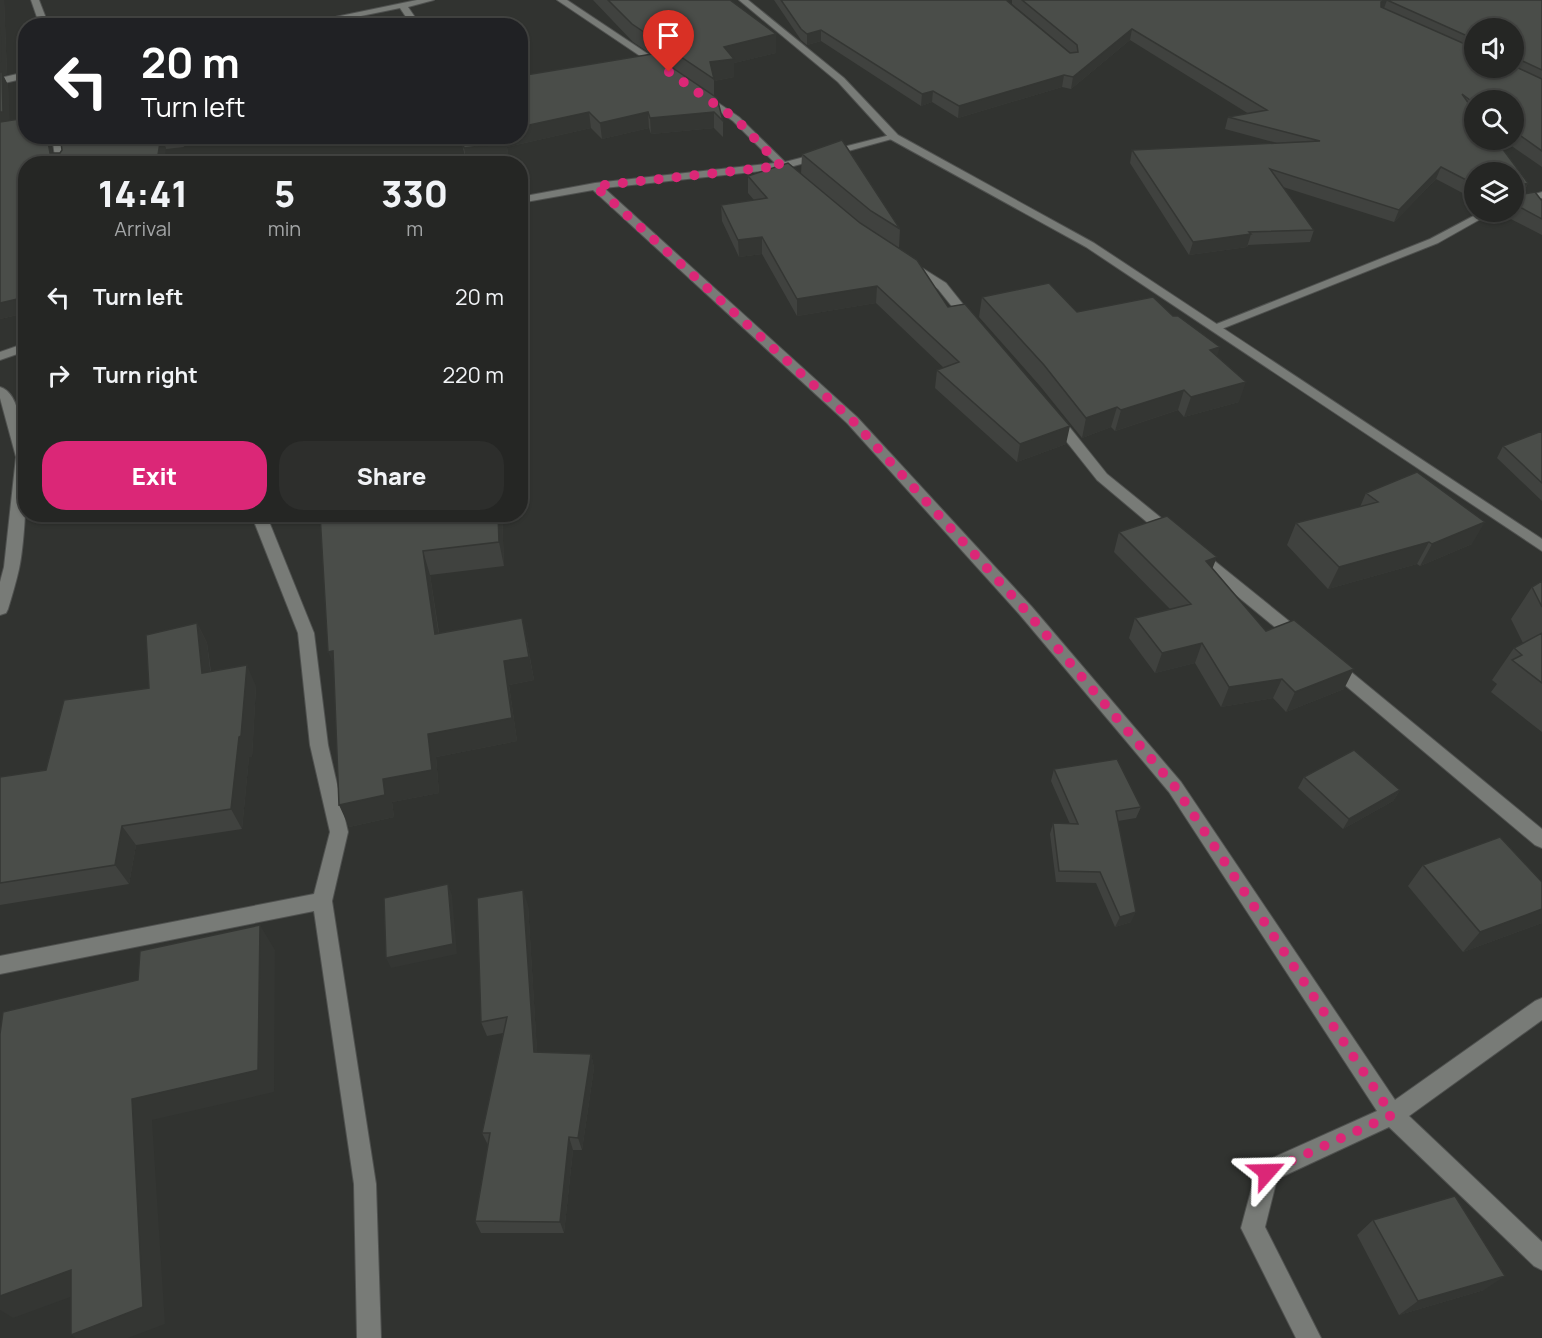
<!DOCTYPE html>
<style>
body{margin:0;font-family:Manrope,sans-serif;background:#2d2e2c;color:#f1f3f6;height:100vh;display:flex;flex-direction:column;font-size:22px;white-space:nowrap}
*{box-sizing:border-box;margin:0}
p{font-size:20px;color:#a3a5a6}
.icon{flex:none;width:33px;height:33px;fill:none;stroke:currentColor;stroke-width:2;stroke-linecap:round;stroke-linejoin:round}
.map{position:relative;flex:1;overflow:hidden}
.side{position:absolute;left:18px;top:156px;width:510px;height:366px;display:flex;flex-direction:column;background:#252624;border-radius:24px;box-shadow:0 2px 4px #0004,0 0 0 2px #424341}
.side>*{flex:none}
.top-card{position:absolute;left:18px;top:18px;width:510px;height:126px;border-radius:24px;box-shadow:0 2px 4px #0004,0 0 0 2px #424341;background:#202124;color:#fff;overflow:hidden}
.buttons{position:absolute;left:1464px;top:18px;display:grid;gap:12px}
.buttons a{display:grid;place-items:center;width:60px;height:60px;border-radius:50%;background:#252624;box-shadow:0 2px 4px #0004,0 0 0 2px #424341;font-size:30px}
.pin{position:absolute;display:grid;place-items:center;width:51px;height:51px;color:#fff;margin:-62px -26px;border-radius:50% 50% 50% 0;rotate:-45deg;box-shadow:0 0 6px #0007}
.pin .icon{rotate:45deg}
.me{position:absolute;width:66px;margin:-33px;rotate:65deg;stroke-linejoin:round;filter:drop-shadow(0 0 4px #0008)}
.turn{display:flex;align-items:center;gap:21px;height:126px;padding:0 24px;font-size:27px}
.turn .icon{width:78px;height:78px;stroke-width:2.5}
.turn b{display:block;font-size:42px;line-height:51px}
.eta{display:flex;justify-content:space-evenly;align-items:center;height:102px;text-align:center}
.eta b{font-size:36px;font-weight:800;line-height:42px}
.button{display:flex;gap:12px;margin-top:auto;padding:12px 24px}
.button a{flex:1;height:69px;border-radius:24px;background:#db2777;color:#fff;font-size:24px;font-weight:800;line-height:69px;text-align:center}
.button a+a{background:#2d2e2c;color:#f1f3f6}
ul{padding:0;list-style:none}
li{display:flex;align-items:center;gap:18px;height:78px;padding:0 24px}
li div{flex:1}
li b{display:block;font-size:22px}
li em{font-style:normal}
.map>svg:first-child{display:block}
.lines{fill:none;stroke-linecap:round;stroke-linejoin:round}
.minor-casing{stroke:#4f514f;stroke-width:2}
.tertiary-casing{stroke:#4f514f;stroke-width:2}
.minor{fill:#787b77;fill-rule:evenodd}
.tertiary{fill:#787b77;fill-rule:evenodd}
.wall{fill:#40423f;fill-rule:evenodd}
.shaded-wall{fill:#343633}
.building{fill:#4a4d49;stroke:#343633;stroke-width:1.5}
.route{stroke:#db2777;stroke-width:10;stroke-dasharray:0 18}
</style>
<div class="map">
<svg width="1542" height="1338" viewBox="0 0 1542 1338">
<rect width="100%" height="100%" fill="#313330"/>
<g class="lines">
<!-- minor casing -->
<g class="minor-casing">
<path id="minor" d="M31,0h8l10,26h-9z
M417,0h17l-26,7 13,19h-9l-12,-18 -88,18h-20z
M557,0h10l99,66 -8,2z
M26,72v6l-26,6v-6z
M702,92l37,25 46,45 109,-28 5,3 -109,30 12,12 -5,3 -16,-13 -177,19 253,229 175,190 149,175 214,318 140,-99 7,-3v22l-133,96 133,126v28l-8,-4 -145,-139 -112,52 -12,48 56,111h-25l-55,-110 15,-56 3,-8 118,-53 -208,-319 -149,-177 -173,-192 -254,-233 -73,13v-6l75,-14 180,-20 -42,-42 -34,-24 -2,-2z
M52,136h10l4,28h-10z
M1542,192v6l-28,8v-6z
M1481,212h12l-55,31 -219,87h-8l-2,-3 221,-88z
M911,261l35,22 28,35v6h-8l-28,-35 -31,-23 -2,-2z
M26,343v8l-26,9v-8z
M0,387c36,9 26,152 19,182 -3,13 -7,27 -11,40l-2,4 -6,2v-33l4,-15 12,-110 -16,-59z
M1054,413l5,1 48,60 69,56 2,4 -2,4h-10l-69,-58 -50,-63z
M251,514h15l48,119 14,112 20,87 -16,69 44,283 5,154h-24l-3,-154 -40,-273 -314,63v-18l314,-62 16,-62 -20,-87 -12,-112z
M1196,549l5,1 104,84 2,4 -2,4h-12l-102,-84 -3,-4 3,-4z
M1333,660l6,2 203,167v19l-7,-3 -208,-175 -2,-4 2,-4z"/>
</g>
<!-- tertiary casing -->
<g class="tertiary-casing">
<path id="tertiary" d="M739,0h9l96,78 54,57 196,108 448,296v12l-456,-304 -196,-108 -52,-57z"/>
</g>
<!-- minor -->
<use href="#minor" class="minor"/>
<!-- tertiary -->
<use href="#tertiary" class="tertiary"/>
</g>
<!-- wall -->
<path class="wall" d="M0,0h4l3,74 -4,1 5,10 1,36 44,32h7l2,-3 -2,-14h127l-3,11 -158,17v149l-26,6z
M593,0h137l46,53 -42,10v14l-20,4v15l9,25v16l-9,-9 -63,6 -2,-6 -47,11 -11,-11 -84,19 2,12 -34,5h-8l-7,-28h60v-60l131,-22 -18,-12z
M774,0h232l64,53h1l-59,-49v-4h530v167l-39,-27h11v-40h-40v40l54,43 -5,11 19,7v34l-45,-23h17v-40h-40v27l-38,-20 -42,43 -111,-35 31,43 -4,12 -62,3 -1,2 -58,8 -59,-92 2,-13 145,-7 -52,-14 3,-12 21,-3 -119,-74 -59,49 -9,-2 -104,31 -26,-16 -11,4 -100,-65 -14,4 -6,-5zM1474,28h40v40h-40z
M802,154l98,75 -1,19 49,59 118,137 -49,18 -82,-74 2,-18 7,-2 -68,-65 -79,13 -35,-62 -23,3 -17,-36 -1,-16 33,-5 -6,-7v-17l53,-2z
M982,297l95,15 96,4 44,41 22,45 -55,15 -6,-7 -63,21 -4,-4 -29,11 -42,-52 -61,-69z
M1542,431v70l-45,-43 6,-12z
M1366,493l106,51 -52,22 -3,-2 -89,25 -41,-44 9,-22 64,-16z
M320,514h182l2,52 -74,9 9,58 88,8 7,39 -25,5 8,56 -81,16 3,36 -47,9 2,15 -45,10z
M1119,532l93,37 54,62 78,58 -58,23 -13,-14 -52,9 -26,-44 -40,10 -26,-35 6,-20 35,-9 -56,-57z
M1542,581v151l-51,-40 6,-8 -5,-4 22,-32 9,-5 -12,-24 21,-32z
M197,623l10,20 4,29 45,14 -4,71h-3l-7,72 -106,16 -7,39 -129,21v-128l46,-7 103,-82z
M1054,769l87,38 -5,11 -18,3 13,101 -16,5 -19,-44 -40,-1 -6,-48 3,-11 17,1 -19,-43z
M1304,777l96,13 -7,11 -50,28 -45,-41z
M1423,865l119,17v41l-79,29 -55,-66z
M528,905l9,147 54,2 3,14 -12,82h-9l-9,83h-83l-6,-12 13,-76 -6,-12 21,-100 -16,3 -6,-14z
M1373,1220l111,70 -85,25 -42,-80z"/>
<!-- shaded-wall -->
<path class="shaded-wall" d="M0,0h4l3,74 -4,1 5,10 2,40 -10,2z
M1387,0l-4,11 -6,2 4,-11z
M1132,29l-2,11 -59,49 2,-12z
M821,30v11l-14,4v-11z
M776,34v19l-42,10v14l-20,4 -4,-19 14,-15z
M1064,75l-2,12 -104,31 1,-12z
M933,91l-1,11 -11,4 1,-12z
M589,112l2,16 -84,19 2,12 -34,5h-8l-3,-16 39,-12h17v-9z
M648,112l1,16 -47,11 -2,-16z
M714,112v16l-63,6 -1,-16z
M47,136h3l5,28 -5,-11z
M161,136l5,12 -2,16h-32z
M180,136h7l-3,11z
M1441,167l-5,12 -42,43 5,-12z
M1528,183l-6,12 -8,3 4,-12z
M1251,234l-4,13 -58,8 4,-13z
M762,237v17l-23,3 -1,-17z
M877,286l-1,17 -79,13v-17z
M26,297v16l-26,6v-16z
M1220,347l-6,20 -4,-17z
M1246,382l-7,20 -55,15 7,-20z
M1184,390l-6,20 -63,21 6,-21z
M1117,407l-6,20 -29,11 4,-20z
M1070,426l-4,18 -49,18 3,-18z
M498,514h4l2,52 -5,-24z
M1485,522l-13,22 -52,22 12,-22z
M1429,542l-12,22 -89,25 11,-22z
M423,551l7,24 12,82 -7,-23z
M1217,557l-8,20 -3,-16z
M522,618l12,62 -25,5 8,56 -81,16 3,36 -47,9 2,15 -45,10 -10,-22 44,-26 45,-45 76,-73z
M197,623l10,20 6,51 -11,-21z
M1202,643l-7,20 -40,10 7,-20z
M333,651l5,24 -10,-23z
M247,665l9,21 -4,71h-3l-7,72 -11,-20z
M1354,669l-10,20 -58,23 9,-20z
M1282,679l-9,19 -52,9 8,-20z
M1400,790l-7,11 -50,28 6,-10z
M122,826l14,19 -7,39 -14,-19z
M448,884l4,11 5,59 -66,14 -5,-10z
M523,890l5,15 10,161 -4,-14z
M1542,909v14l-79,29 17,-20z
M1136,912l-5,10 -16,5 5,-10z
M260,925l15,25 -1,142 -122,28 13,204 -37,14h-52l-5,-3 61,-236z
M591,1054l3,14 -12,82 -4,-12z
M569,1137l4,13 -9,83 -4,-11z
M71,1270l24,18 -82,30 -13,-8v-14z
M1505,1276l-21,14 -85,25 19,-14z"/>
<!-- building -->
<path class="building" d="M608,0h122l46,34 -52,13 10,12 -24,3 4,17 -82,-55z
M781,0h225l64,53 8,-1 -1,-7 -55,-45h365l-6,2v5l93,41v20h40v-2l28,13v72l-28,-20v-31h-40v3l-12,-9 12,17v29h22l32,43 -10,3 1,9 16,-3 7,9v18l-28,-15v-32h-40v12l-33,-17 -42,43 -129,-41 44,61 -65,2 2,2 -58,8 -61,-92 188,-9 -92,-24 39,-7 -135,-81 -59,48 -9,-2 -105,31 -26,-15 -11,3 -101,-64 -14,4 -6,-5z
M1387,0h155v70l-28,-13v-29h-40v11z
M0,27l1,34 -1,1z
M652,54l65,44 6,23 -9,-9 -64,6 -2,-6 -48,11 -11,-11 -69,15v-37h4v-7l-4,-1v-6z
M0,72h2l1,40h-3z
M26,118v18h21l3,17h10l2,-3 -2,-14h101l-4,25 -25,3h-106v133l-26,6v-181z
M461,136h43l2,7 -42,5z
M842,140l58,89 -29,-18 -69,-57z
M788,163l72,60 57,37 31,47 17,-3 105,122 -50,18 -83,-74 22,-8 -82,-76 -80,13 -35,-62 -24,3 -17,-35 46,-7 -19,-22z
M1049,283l28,29 76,-15 20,19h5l42,31 -10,3 36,32 -55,15 -7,-7 -63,20 -4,-3 -31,11 -42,-53 -62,-68z
M1542,431v52l-39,-37z
M1417,472l68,50 -53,22 -3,-2 -90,25 -43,-44 82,-21 -12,-9z
M320,514h178l1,28 -76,9 12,83 87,-16 7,39 -25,4 8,57 -84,16 4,36 -49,9 2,16 -46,10 -6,-154 -5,1z
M1167,516l50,41 -11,4 60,70 28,-11 60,49 -59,23 -13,-13 -53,8 -27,-44 -40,10 -27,-35 56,-14 -72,-72z
M1542,581v26l-10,-20z
M197,623l5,50 45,-8 -6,71 -2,1 -8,72 -109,17 -7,39 -115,18v-106l46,-7 18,-70 85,-12 -3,-53z
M1542,633v50l-30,-23 10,-5 -8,-7z
M1354,750l46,40 -51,29 -45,-42z
M1117,759l24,48 -25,4 20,101 -16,5 -20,-45 -41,-1 -6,-48 25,1 -24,-55z
M1500,837l42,45v27l-62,23 -57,-67z
M448,884l5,60 -67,14 -2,-60z
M523,890l11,162 57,2 -13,84 -9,-1 -9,85 -85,-1 15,-88h-8l25,-116 -26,5 -4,-124z
M260,925l-2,145 -126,29 11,208 -72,28v-65l-71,26v-262l3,-22 135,-32 2,-29z
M1455,1196l50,80 -87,25 -45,-81z"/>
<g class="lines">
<!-- route -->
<path class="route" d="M669,72l67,47 45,47 -186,20 257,234 174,191 149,176 217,328 -125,57"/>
</g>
</svg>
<div class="buttons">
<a><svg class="icon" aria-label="sound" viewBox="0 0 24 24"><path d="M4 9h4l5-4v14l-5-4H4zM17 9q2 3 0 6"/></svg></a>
<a><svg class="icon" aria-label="search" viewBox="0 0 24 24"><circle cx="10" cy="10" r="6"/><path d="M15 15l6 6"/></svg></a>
<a><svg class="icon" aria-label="layers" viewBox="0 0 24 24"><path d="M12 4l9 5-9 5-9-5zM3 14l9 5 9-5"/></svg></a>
</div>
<div class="pin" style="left:669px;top:72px;background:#d93025"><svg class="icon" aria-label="arrive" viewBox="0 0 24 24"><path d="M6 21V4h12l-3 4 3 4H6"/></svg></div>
<svg class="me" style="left:1267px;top:1172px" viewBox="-20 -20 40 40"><path d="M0-17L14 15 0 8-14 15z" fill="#db2777" stroke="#fff" stroke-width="4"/></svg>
<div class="top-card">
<div class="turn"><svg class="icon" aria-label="left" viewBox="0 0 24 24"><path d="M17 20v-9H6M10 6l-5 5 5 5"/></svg><div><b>20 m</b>Turn left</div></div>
</div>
<section class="side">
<div class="eta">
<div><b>14:41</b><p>Arrival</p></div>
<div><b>5</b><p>min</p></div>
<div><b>330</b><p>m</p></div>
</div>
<ul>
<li><svg class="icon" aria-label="left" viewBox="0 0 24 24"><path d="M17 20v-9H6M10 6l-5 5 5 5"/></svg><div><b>Turn left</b></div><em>20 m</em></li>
<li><svg class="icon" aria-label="right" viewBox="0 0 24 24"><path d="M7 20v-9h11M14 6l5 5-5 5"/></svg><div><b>Turn right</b></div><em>220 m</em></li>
</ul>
<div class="button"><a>Exit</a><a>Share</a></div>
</section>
</div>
